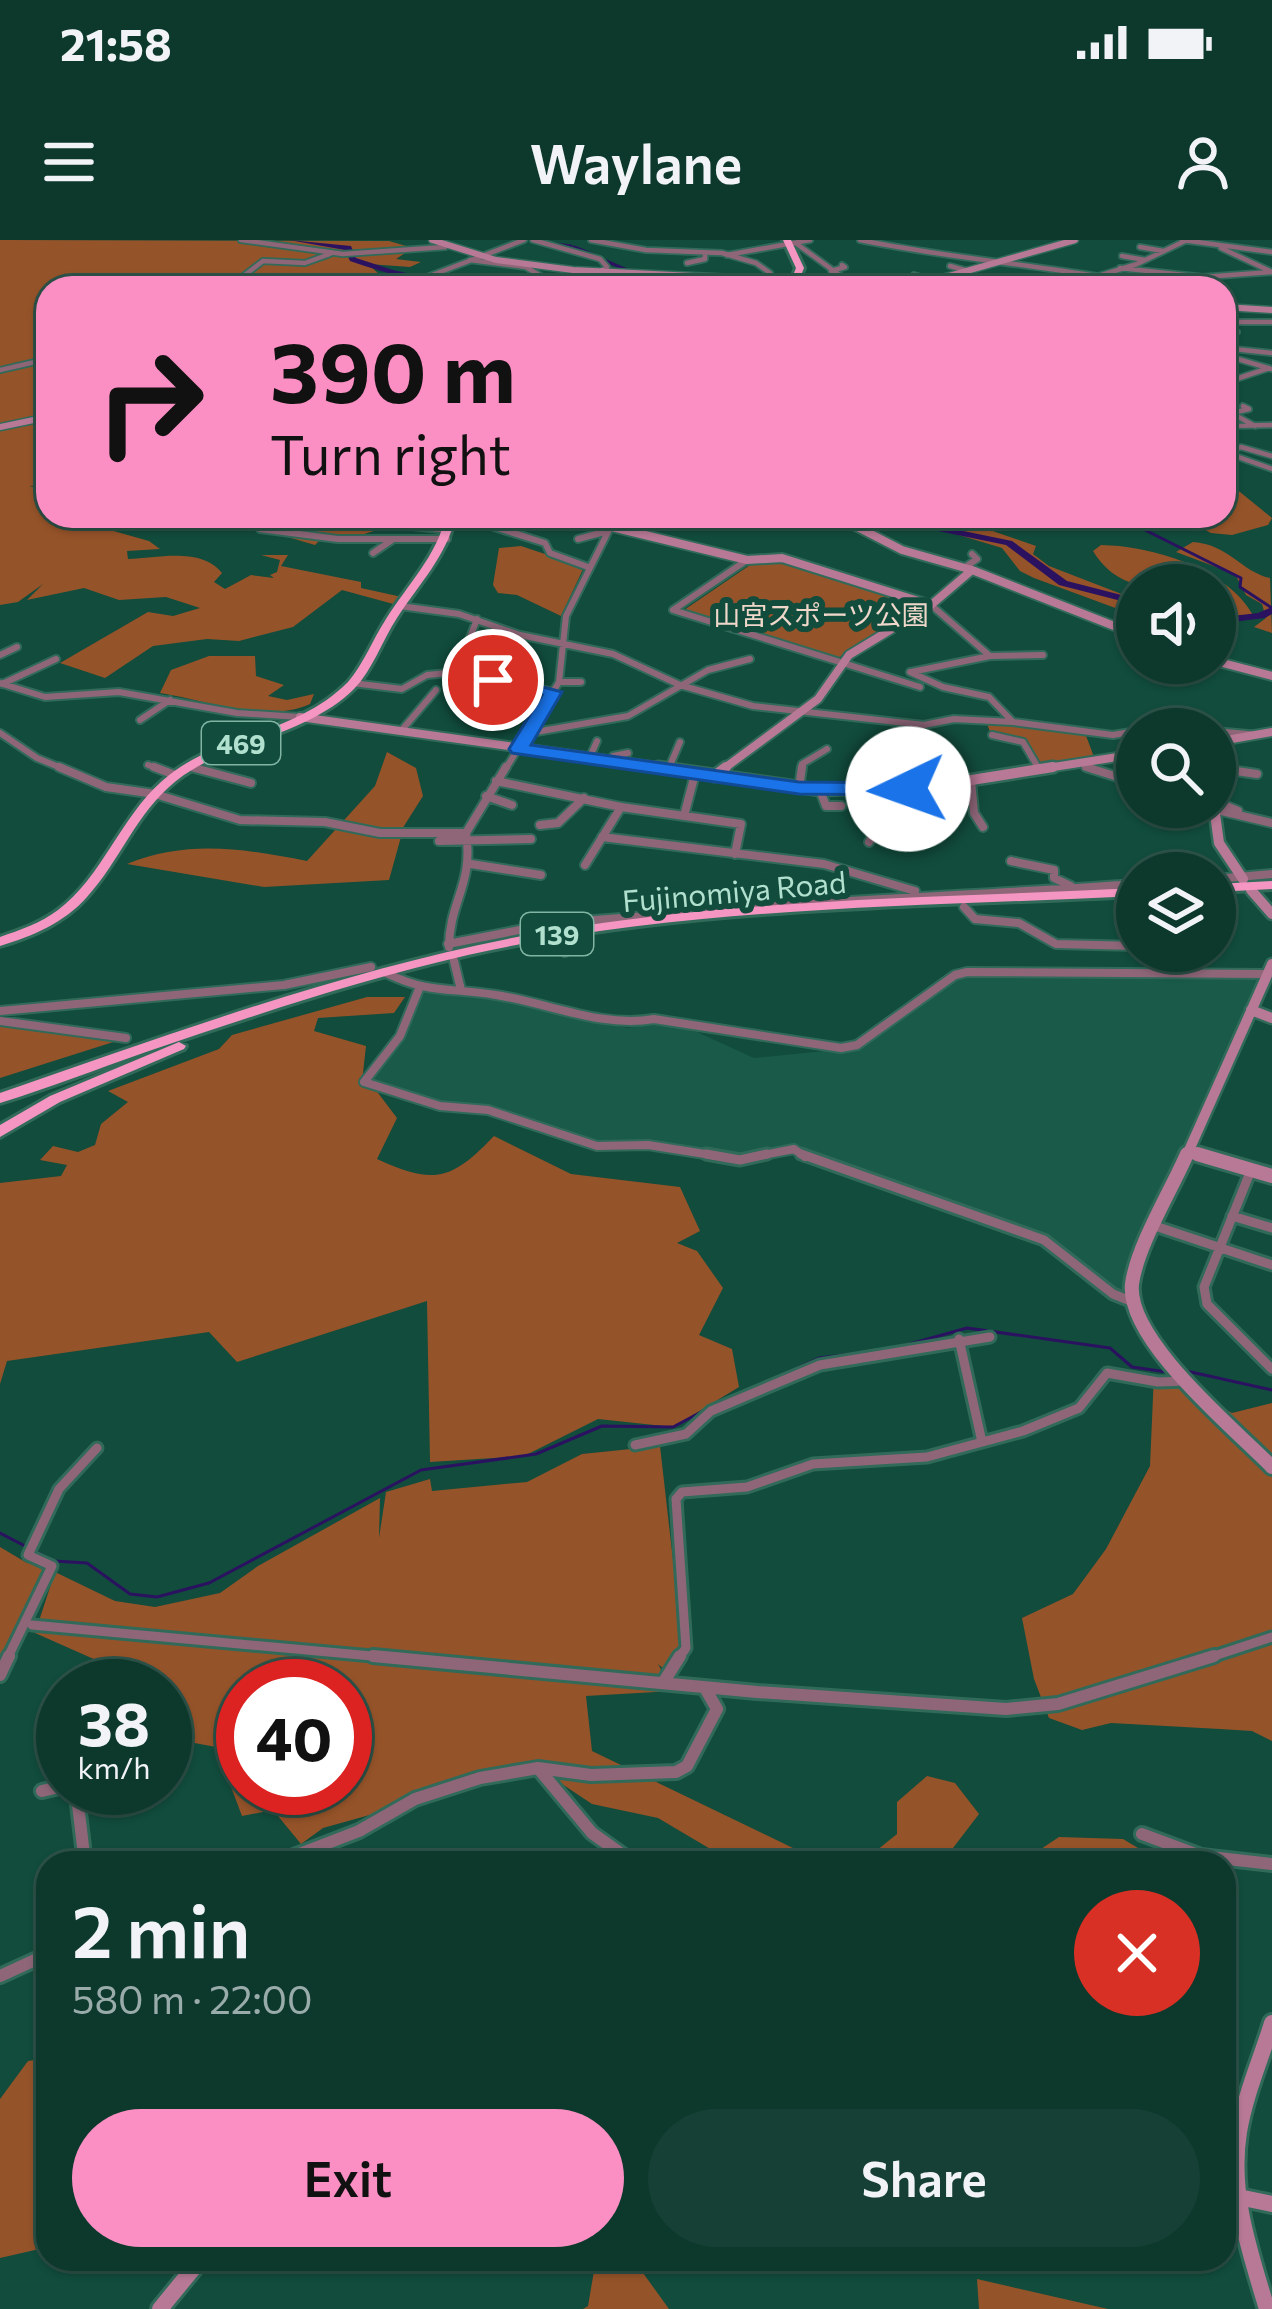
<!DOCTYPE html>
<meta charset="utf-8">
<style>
body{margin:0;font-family:Commissioner,"Noto Sans JP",sans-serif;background:#164035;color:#f1f3f6;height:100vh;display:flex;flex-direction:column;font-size:45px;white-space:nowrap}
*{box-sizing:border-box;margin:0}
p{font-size:39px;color:#9aacaa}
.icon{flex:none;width:66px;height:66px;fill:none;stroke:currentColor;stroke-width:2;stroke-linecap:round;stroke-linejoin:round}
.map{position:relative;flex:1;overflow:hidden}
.drawer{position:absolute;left:36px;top:1611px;width:1200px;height:420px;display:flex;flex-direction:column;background:#0d392d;border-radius:36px;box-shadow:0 3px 9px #0004,0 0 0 3px #2d5349}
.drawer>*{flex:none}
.banner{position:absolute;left:36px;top:36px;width:1200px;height:252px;border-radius:36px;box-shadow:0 3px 9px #0004,0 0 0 3px #2d5349;background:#fb8fc3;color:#111;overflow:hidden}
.controls{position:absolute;left:1116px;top:324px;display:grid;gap:24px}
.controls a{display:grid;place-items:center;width:120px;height:120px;border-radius:50%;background:#0d392d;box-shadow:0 3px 9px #0004,0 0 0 3px #2d5349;font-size:60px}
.speed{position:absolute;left:36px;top:1419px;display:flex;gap:24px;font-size:60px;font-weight:700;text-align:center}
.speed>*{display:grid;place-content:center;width:156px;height:156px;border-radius:50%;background:#0d392d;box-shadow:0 3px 9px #0004,0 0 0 3px #2d5349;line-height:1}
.speed small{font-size:30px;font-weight:400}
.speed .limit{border:18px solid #d22;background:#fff;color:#111}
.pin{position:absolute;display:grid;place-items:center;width:102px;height:102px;color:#fff;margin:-51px;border:6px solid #fff;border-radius:50%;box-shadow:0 3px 12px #0007}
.me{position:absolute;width:132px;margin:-66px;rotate:267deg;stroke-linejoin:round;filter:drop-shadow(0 0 9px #0008)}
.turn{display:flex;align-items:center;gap:42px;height:252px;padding:0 36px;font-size:54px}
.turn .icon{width:156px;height:156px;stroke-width:2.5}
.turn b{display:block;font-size:84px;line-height:102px}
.round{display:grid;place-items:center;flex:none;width:126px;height:126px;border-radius:63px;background:#164035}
.summary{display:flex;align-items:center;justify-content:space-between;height:204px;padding:0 36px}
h1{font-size:72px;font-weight:600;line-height:90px}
.button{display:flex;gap:24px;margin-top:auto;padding:24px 36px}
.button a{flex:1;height:138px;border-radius:72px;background:#fb8fc3;color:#111;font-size:48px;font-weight:600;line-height:138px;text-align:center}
.button a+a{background:#164035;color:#f1f3f6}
.status{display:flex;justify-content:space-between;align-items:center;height:84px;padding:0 60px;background:#0d392d;direction:ltr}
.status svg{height:33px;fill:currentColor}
header{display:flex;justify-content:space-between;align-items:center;height:156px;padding:0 36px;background:#0d392d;font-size:54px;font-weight:600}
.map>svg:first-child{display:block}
.built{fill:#195a48}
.green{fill:#955329;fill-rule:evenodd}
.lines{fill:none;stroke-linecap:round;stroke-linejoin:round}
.stream{stroke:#2b1260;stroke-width:3}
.river{fill:#2b1260;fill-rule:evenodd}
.street-far4-casing{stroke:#316a59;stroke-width:8}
.street-far3-casing{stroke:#316a59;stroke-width:10}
.street-far2-casing{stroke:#316a59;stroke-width:12}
.street-far1-casing{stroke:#316a59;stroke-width:15}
.street-casing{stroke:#316a59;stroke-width:18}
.secondary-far4-casing{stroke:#316a59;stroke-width:9}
.secondary-far3-casing{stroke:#316a59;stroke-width:12}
.secondary-far2-casing{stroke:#316a59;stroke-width:15}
.secondary-far1-casing{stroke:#316a59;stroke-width:20}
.secondary-casing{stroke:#316a59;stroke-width:22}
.highway-casing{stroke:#316a59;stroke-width:6}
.street-far4{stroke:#8e6678;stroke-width:4.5}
.street-far3{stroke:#8e6678;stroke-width:6}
.street-far2{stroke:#8e6678;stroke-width:8}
.street-far1{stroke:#8e6678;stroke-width:9}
.street{stroke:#8e6678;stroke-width:12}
.secondary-far4{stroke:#b87996;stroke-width:6}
.secondary-far3{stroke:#b87996;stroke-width:8}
.secondary-far2{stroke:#b87996;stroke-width:10}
.secondary-far1{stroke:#b87996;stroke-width:14}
.secondary{stroke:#b87996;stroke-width:16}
.highway{fill:#f595c2;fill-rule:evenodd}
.route{fill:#1a73e8;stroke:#114b97;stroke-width:3}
.labels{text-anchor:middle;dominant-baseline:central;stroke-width:12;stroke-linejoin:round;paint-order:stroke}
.far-park-label{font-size:27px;fill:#efd7ca;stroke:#114c3c}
.shield{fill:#114c3c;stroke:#81b4a3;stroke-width:3}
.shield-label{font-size:27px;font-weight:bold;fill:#b1e0cf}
.street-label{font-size:30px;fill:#b1e0cf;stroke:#114c3c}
</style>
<div class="status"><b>21:58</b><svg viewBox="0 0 49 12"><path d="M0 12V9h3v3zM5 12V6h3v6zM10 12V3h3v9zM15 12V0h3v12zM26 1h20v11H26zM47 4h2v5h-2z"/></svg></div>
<header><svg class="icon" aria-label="menu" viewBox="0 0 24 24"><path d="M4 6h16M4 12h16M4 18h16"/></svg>Waylane<svg class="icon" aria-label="person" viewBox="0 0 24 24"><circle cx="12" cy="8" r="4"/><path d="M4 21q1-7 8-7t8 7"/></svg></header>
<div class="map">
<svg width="1272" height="2069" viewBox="0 0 1272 2069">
<rect width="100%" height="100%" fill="#114c3c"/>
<!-- built -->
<path class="built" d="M1117,734l142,3 -134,322 -81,-59 -250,-91 -54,11 -111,-16 -32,2 -226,-64 52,-90 82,9 123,27 26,-5 43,9 57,26 110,-11 95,-70z"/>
<!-- green -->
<path class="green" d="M0,0l389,1 24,7 -17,11 25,3 -11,5 -42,-3 13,12 -11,12h-322v197l-19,1 14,3 5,27h73l-11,14 39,11 11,8 -33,2 1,8c31,-1 73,-12 94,14l-8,9 11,7 26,-14 23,3 -4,-3 7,-3 3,-12 -19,-5h27l-7,11 80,16v6l41,9 -5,8 -55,-15 -49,37 -54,14 -32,-2 -54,7 -48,32 -45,-15 88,-51 25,4 27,-8 -34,-11 -47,3 -35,-12 -57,12 16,-16 -25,18 -18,3z
M1224,239l48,39 -4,7 -36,10 -21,-2 -21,-11 -17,3 -67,-9h118z
M265,276h101l-1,9 15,4 -28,9h-30l-7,7 -55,-16z
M978,286l58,20 -3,8 16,12 88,34v16l-103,-38 -14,-7 -18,-23 -53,-16z
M1193,302c35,2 49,30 77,36l2,55 -18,-6 12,-9 -4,-14 -16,-9 -11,-21 -59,-22z
M1101,305c51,1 126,23 152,70l-38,1v-31c-51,0 -93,13 -122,-34z
M521,306l63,21 -23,49 -44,-21 -19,-2 -5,-8 6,-37z
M783,320l138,45 -86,55 -151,-50 69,-47z
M209,416h46l1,20 28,9 -16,11 19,4 27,-6 -4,10c-43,20 -104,-4 -150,-11l11,-23z
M1013,483l72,10 9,24 -53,9 -15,-24 -35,-8 -4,-10z
M387,512l29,16 7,28 -19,30 -15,54 -125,7 -137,-23c61,-25 118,-15 180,-3l68,-75z
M367,757h38l-11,16 -76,5 -4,13 52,15 -3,27 34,45 -20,41c57,26 74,22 117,-23l77,38 109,13 20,44 -23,12 20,8 26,37 -24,47 33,14 7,38 -66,40 -75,-8 -74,37 -94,6 -3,-161 -190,61 -28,-30 -202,29 -7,23v-201l61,-7 6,-11 -27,-5 13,-14 25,6 17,-7 6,-21 27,-22 -20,-11 111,-42 13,-14z
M0,783l15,4 111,11 -126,40z
M1154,1134l78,39 40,-10v338l-20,-10 -32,-2 -109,-6 -29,7 -33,-12 -15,-39 -12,-61 51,-24 33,-45 44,-83z
M660,1206l23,202 -17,23 -8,-7 15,27 -87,5 6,55 232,112h-90l-76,-45 -66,-14 -54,-36 -215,60 -22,16 -28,-34 -31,6 -26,-69 -43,-8 -8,-13v-40h-24l-9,-10 -97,-43 20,-61 60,29 40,6 65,-14 38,-27 122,-68 -1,40 7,-46 44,-13 2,12 95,-9 55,-28zM243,1446h102v102h-102z
M0,1307l27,16 25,3 -52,107z
M927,1536l28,7 24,31 -26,34 54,15h-146l36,-29v-32z
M1059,1597l64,2 40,24h-143z
M48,1818v189l-48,11v-159l28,-38z
M590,2019h43l36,50h-86l5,-3 7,-41z
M977,2039l131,30h-129z"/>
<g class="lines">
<!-- stream -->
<path class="stream" d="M555,4l16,2
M574,7l20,8
M606,21l21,9
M737,41l46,7
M1151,276l-10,6v6l100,50 -1,9 32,21
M1182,1130l90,20
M736,1156l83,-38 73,-9 75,-21 143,20 22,19 35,5
M0,1293l54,28 33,2 43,31 27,3 52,-14 212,-113 115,-16 66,-28 71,1 32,-17"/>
<!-- river -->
<path class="river" d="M289,0l62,6 5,12 37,12 81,18c-42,0 -85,-14 -124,-27l-5,-11z
M911,276h12l21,11 68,14 55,40 70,18v6l-78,-20 -53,-40 -68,-14z
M1272,367v7l-7,4 -50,6v-6l43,-5z"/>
<!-- street-far4 casing -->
<g class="street-far4-casing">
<path id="street-far4" d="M241,0l102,14 102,-7
M533,0l67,19 7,8 -5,4
M591,0l55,10 76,3 34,10 14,10 -4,4
M860,0c78,16 157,23 236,36
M1182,0l90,12
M797,4l52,38
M1140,7l23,4
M1221,8l51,24
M727,15l83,-15
M1122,16l23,4
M470,20l56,7 34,21
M687,23l18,-4v-5
M950,26l18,5
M1120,28l83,9 69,-5
M831,31l14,-4 -3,-2
M636,35l58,9 -9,4
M914,35l20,6
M1029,37l36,7
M228,48l35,-27 42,2 25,-9
M430,48l-6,-6 3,-5 97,-37
M1060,48l77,-24 50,-24
M1224,82h48
M1224,88l13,4
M1224,108l48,5
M1224,115l48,14
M0,130l48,-11
M1224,143l45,-15
M1224,169l31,17
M1232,173l17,-4 -6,-3
M1224,186l48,-1
M1224,212l48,17
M1224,213l17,-6 31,9"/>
</g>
<!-- street-far3 casing -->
<g class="street-far3-casing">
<path id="street-far3" d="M196,276l64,8
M264,276l-4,13 78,10h109
M460,276l85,27 5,10 38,14
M151,281l4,-5
M386,283l63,7
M578,299l26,-7
M373,313l19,-13
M747,320l-74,50 247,77
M964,328l13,-9 -5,-5
M400,366l59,8 61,21 93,19 67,31 73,21 171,19 30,-6 59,3
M0,415l17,-8
M990,416l53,-1
M470,431l-2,-28 9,-24
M910,432l33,15 46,10 24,25 100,13 24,-4
M911,432l79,-16 -59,-51
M559,442h22
M0,443l45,14 74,-5 118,21 63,4
M352,443l50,6 25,-14 43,-4 83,21
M2,444l54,-25
M140,480l30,-20
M1191,489l68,6
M401,491l35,-41
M0,493l37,25 29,12
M530,493l98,-17 80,-46 42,-11
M992,495l31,7 16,27
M589,519l8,-18
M610,522l3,-6 15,-3
M1081,522l12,8
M148,525l14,5
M190,527l13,3
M1215,528l16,2
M505,530l54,-88 7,-66 50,-100
M668,530l12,-28
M801,530l1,-6 25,-15"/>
</g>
<!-- street-far2 casing -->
<g class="street-far2-casing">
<path id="street-far2" d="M59,527l47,20 49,7 85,26 85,2 55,11h86
M154,527l21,8
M191,527l60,16
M1086,527l51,16
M1215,528l42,6
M971,540l3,33 9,14
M496,541l125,26 120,17 -6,30
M799,548l3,-21
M820,550l6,16h15
M864,552l12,40 -7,10
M486,556l26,9
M1215,561l23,10
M1205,567l67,16
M684,576l11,-42
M540,585l18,-2 26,-25
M602,597l222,27 91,27
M439,601l92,-2
M1011,621l43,9v8l17,8
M471,624l70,11
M585,625l36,-58
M1215,639l57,-5
M964,667l11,12 44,4 37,21 81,2
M709,671c143,-12 285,-17 428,-27
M559,697l6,15
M448,704l107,-21 132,-10
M449,707c0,-45 25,-63 17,-114l40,-66
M1181,711l3,18
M454,721l7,29
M386,733c46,22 64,14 110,22 53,8 104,33 158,24l187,29 16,-3 98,-70 12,-3 300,2
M419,749l-19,47 -36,46 76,24 48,4 109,36 51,-1 76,12
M0,771l284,-26 87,-18
M0,781l126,17
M753,917l41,-8 11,8"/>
</g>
<!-- street-far1 casing -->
<g class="street-far1-casing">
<path id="street-far1" d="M706,914l34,6 27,-6
M801,914l243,86 69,54 20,8
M1251,930l-47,117 3,17 65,65
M1232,976l40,12
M1155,986l117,39
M959,1099l23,103
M635,1205l51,-11 25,-23 109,-46 170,-28
M32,1385l373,34
M7,1419l45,-93 -24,-11 31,-66 38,-41
M678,1419l8,-11 -10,-149 6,-7 65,-5 66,-23 114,-7 96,-26 56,-23 28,-35 51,9 30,-1
M1205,1419l67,-22"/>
</g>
<!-- street casing -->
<g class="street-casing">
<path id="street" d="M373,1416l384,36 249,17 52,-5 156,-48
M0,1435l9,-19
M663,1443l17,-27
M538,1528l53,7 85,-3 11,-6 30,-57 -12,-21
M76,1548l9,75
M42,1551l21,-5
M1142,1594l59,22 71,8
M276,1623l83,-32 56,-32 65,-21 58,-10 54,65 42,30
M0,1736l48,-22"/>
</g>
<!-- secondary-far4 casing -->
<g class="secondary-far4-casing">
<path id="secondary-far4" d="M432,0l64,20 77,10 360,18
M921,44l154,-44
M547,45l44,-7 11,-7
M1224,67l48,3
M0,187l48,-10"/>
</g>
<!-- secondary-far3 casing -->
<g class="secondary-far3-casing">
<path id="secondary-far3" d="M836,276l66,34 70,20 165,65
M608,286l139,34 35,-2 149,47
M1215,421l57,15
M300,477l380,53
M1215,502l57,-10
M722,530l96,-71 31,-44 82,-50 41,-35
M1034,530l103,-16"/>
</g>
<!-- secondary-far2 casing -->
<g class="secondary-far2-casing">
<path id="secondary-far2" d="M658,527l162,23 114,-4 119,-19
M714,536l12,-9
M1214,567l5,36 24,36
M1251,650l21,24
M1251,770l21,8
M1188,912l19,5
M1186,917l86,-193"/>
</g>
<!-- secondary-far1 casing -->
<g class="secondary-far1-casing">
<path id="secondary-far1" d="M1187,914c-16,37 -50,92 -55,130 -6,56 103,145 140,183
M1197,914l75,22"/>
</g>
<!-- secondary casing -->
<g class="secondary-casing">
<path id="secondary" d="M1224,1954l48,10
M160,2069l41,-50
M1267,2069c-17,-57 -38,-116 -28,-177 6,-37 22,-73 33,-109"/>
</g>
<!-- highway casing -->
<g class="highway-casing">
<path id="highway" d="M783,0h8l13,28 -8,20h-8l8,-20z
M446,276h10c-10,41 -37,68 -59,102 -15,23 -24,51 -43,71 -13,13 -29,23 -45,31 -44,22 -94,30 -133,61 -40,32 -56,80 -89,116 -23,26 -54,39 -87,49v-9c20,-7 41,-14 58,-27 44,-33 62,-92 104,-129 40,-36 94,-43 141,-67 16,-8 32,-19 45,-32 16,-19 25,-43 38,-63 22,-35 50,-62 60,-103z
M1272,641v8l-57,3v-8z
M1137,648v8c-223,11 -450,10 -669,59 -109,25 -216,61 -322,97 -49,17 -97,36 -146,51v-10c177,-61 354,-127 539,-160 197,-35 399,-35 598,-45z
M179,802l7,4 -2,3 -124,53 -60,35v-12l50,-29z"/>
</g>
<!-- street-far4 -->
<use href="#street-far4" class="street-far4"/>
<!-- street-far3 -->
<use href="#street-far3" class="street-far3"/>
<!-- street-far2 -->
<use href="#street-far2" class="street-far2"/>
<!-- street-far1 -->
<use href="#street-far1" class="street-far1"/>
<!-- street -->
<use href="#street" class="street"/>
<!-- secondary-far4 -->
<use href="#secondary-far4" class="secondary-far4"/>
<!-- secondary-far3 -->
<use href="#secondary-far3" class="secondary-far3"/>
<!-- secondary-far2 -->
<use href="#secondary-far2" class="secondary-far2"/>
<!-- secondary-far1 -->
<use href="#secondary-far1" class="secondary-far1"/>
<!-- secondary -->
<use href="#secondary" class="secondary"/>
<!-- highway -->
<use href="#highway" class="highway"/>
</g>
<!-- route -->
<path class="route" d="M493,434l69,18 -31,53 268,37 109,1 10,6 -10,6 -109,-1 -287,-41 -3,-4 33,-54 -56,-12 -2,-3z"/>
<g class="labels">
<!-- far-park labels -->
<g class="far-park-label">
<text x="821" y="374">山宮スポーツ公園</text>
</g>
<!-- shield labels -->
<g class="shield">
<rect x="202" y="482" width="78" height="42" rx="9"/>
<rect x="521" y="673" width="72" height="42" rx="9"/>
</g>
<g class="shield-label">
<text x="241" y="503">469</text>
<text x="557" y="694">139</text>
</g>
<!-- street labels -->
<g class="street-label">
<text transform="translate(734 650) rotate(-5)">Fujinomiya Road</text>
</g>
</g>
</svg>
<div class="controls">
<a><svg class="icon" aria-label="sound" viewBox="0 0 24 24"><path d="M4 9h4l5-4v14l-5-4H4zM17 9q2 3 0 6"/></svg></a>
<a><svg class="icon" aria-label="search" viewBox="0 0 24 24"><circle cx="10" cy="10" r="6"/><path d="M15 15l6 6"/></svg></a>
<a><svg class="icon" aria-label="layers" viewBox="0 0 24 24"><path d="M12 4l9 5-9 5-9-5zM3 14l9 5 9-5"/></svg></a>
</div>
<div class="speed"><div>38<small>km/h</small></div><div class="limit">40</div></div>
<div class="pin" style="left:493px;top:440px;background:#d93025"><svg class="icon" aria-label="arrive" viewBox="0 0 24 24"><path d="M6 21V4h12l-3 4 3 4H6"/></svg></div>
<svg class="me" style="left:908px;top:549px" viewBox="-20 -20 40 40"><circle r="19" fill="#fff"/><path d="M0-13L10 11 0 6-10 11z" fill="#1a73e8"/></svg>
<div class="banner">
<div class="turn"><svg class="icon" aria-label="right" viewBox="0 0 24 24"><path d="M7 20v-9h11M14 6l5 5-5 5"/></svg><div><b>390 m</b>Turn right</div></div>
</div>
<section class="drawer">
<div class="summary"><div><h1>2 min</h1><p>580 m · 22:00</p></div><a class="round" style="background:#d93025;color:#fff"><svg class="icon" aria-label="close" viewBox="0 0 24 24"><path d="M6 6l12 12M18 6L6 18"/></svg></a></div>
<div class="button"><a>Exit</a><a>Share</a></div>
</section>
</div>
